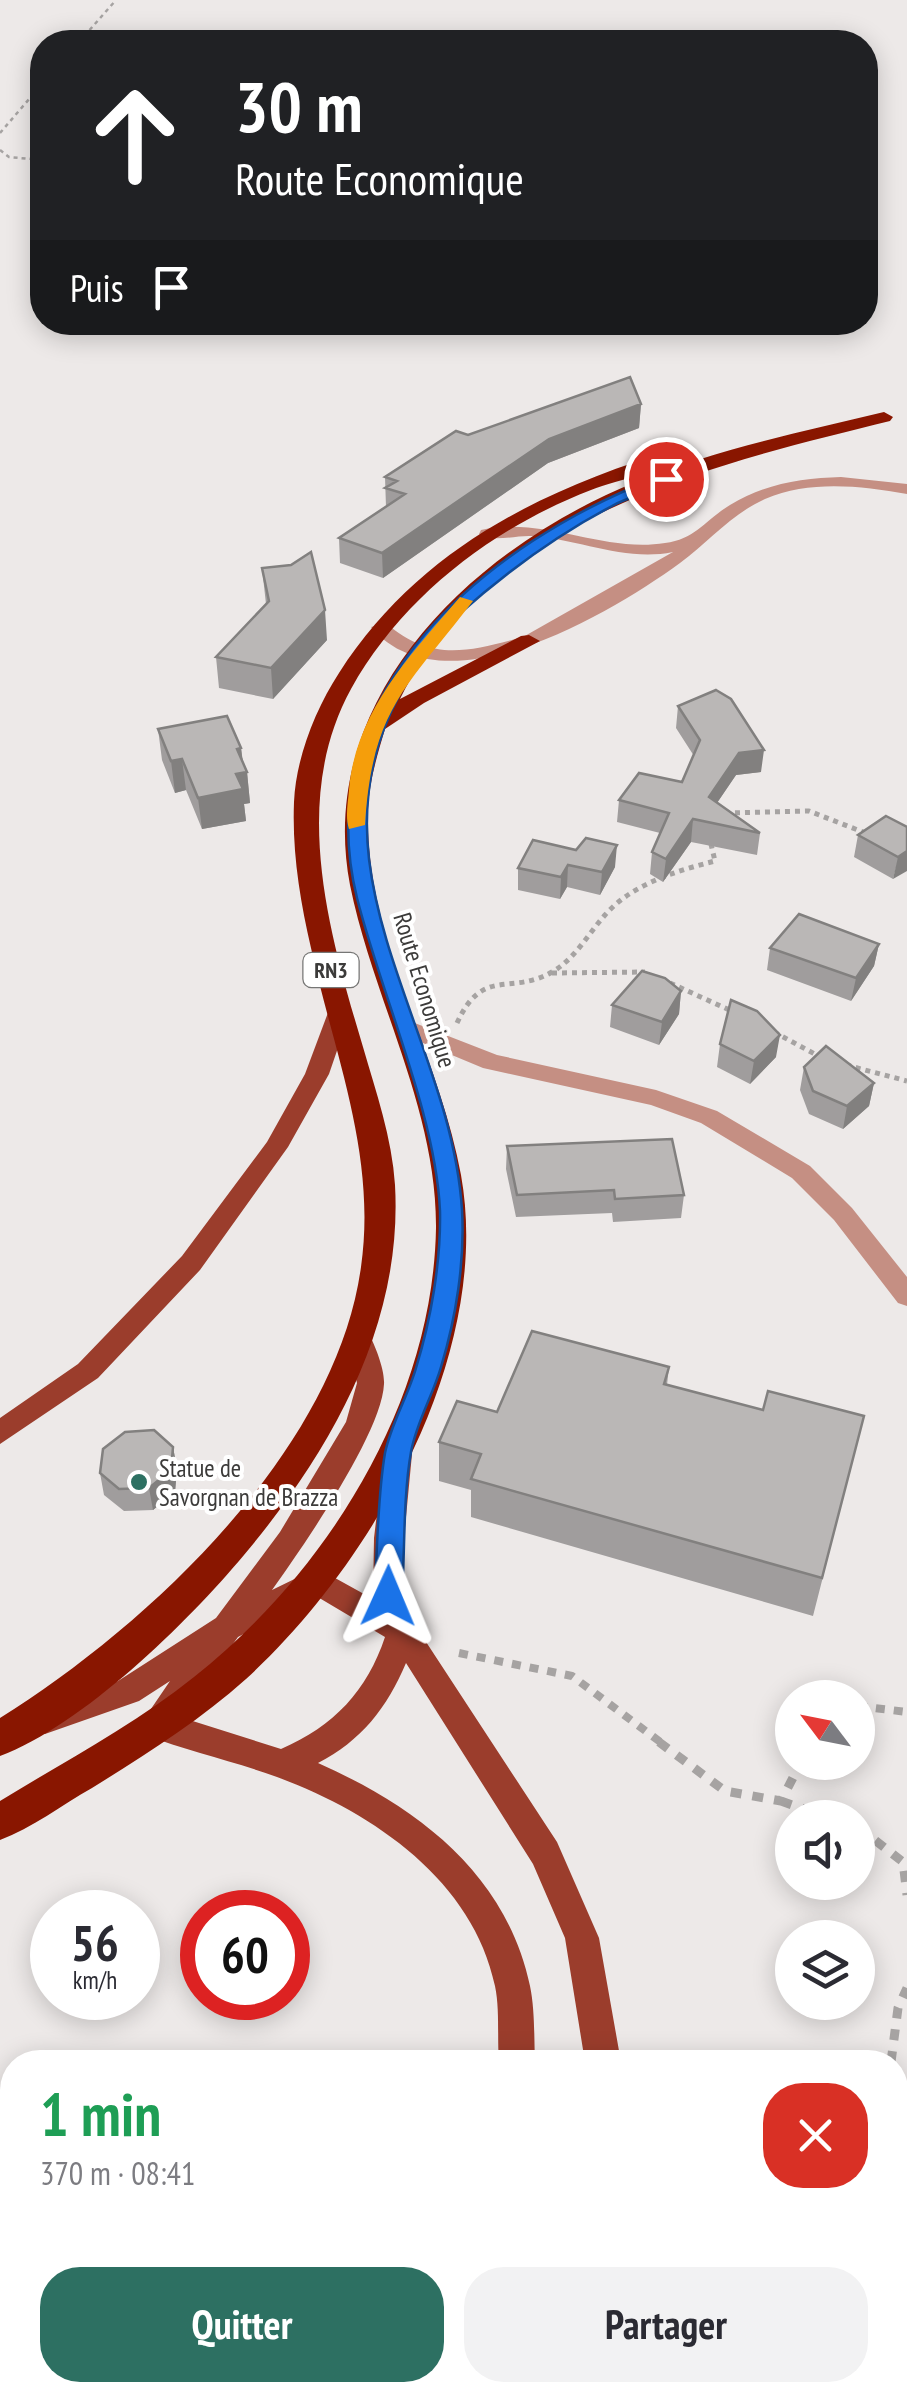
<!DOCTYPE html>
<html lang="fr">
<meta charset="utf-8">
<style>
body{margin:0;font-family:"PT Sans Narrow",sans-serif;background:#f2f2f3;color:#2b2b33;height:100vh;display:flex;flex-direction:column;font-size:38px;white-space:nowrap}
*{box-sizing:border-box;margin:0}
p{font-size:32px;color:#7c7c81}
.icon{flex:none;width:55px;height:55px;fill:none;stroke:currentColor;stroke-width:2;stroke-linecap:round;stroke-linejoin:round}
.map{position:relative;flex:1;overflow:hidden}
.panel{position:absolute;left:0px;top:2050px;width:908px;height:352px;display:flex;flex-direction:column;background:#fff;border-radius:40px 40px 0 0;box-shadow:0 5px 25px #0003}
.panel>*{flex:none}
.banner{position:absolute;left:30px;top:30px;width:848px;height:305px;border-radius:40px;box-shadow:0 5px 25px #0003;background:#202124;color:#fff;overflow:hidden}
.needle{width:65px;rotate:302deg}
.controls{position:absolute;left:775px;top:1680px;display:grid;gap:20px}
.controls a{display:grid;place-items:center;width:100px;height:100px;border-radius:50%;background:#fff;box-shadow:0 5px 25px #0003;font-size:50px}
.speed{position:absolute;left:30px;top:1890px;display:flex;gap:20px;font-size:50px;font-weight:700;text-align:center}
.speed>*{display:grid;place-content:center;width:130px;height:130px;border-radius:50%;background:#fff;box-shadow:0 5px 25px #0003;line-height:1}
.speed small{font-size:25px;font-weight:400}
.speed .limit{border:15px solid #d22;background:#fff;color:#111}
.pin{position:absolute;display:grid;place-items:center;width:85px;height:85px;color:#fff;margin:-42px;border:5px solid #fff;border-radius:50%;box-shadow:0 2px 10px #0007}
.me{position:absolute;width:110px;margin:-55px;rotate:1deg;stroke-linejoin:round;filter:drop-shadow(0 0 8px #0008)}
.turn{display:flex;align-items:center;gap:35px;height:210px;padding:0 40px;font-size:45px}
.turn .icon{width:130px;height:130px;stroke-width:2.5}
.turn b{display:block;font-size:70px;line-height:85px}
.then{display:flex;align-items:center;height:95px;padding:0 40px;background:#0003;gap:20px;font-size:38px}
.round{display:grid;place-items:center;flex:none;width:105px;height:105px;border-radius:40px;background:#f2f2f3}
.summary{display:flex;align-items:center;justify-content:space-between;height:170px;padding:0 40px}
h1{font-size:60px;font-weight:800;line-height:75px;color:#1e9e55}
.primary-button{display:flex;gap:20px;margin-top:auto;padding:20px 40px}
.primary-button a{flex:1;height:115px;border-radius:40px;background:#2d7062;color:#fff;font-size:40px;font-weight:800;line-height:115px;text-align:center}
.primary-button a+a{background:#f2f2f3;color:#2b2b33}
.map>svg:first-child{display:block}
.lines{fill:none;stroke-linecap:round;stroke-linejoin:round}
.path-far3{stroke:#a6a3a2;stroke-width:2.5;stroke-dasharray:4 4;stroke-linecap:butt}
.path-far2{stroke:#a6a3a2;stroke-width:5;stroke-dasharray:5 5;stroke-linecap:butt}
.path-far1{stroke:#a6a3a2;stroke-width:8;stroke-dasharray:9 9;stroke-linecap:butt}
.path{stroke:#a6a3a2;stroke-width:9;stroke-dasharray:11 11;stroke-linecap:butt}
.minor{fill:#c58f83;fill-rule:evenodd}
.major{fill:#9b3d2c;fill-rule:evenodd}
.highway{fill:#891600;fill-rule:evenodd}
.wall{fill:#a09d9d}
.shaded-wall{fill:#82807f}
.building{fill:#bab7b6;stroke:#82807f;stroke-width:2.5}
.route{fill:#1a73e8;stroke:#114b97;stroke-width:2.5}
.slow{fill:#f59e0b}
.poi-dot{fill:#2d7062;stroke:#fff;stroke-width:4}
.labels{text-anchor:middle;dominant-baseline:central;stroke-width:8;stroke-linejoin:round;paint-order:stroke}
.shield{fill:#fff;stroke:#767675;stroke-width:2.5}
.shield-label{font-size:22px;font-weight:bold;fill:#3c3b3a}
.street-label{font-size:25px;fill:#3c3b3a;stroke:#fff}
.poi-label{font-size:25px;fill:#3c3b3a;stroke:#fff;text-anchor:start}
</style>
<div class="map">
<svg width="907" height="2402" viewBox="0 0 907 2402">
<rect width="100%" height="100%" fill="#ede9e8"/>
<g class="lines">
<!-- path-far3 -->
<path class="path-far3" d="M79,42l37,-42
M0,133l42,-49
M0,150l9,7 33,3"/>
<!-- path-far2 -->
<path class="path-far2" d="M725,813l84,-2 59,23
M552,973l93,-1
M670,983l66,30
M457,1023c26,-57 53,-27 95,-51 23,-13 36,-38 53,-57 27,-31 71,-44 110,-54l-5,-21
M774,1032l50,27
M846,1065l61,16"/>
<!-- path-far1 -->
<path class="path-far1" d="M459,1653l113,23 91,68
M858,1706l49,6"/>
<!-- path -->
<path class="path" d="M659,1742l66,49 56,10 20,-39
M781,1801l48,17
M858,1827l45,35 4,33
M891,2062l7,-54 9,-20
M895,2225l12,14"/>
<!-- minor -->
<path class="minor" d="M841,477l66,7v10c-47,-8 -97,-14 -142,5 -34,15 -56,43 -85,64 -70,51 -237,150 -309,64l15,-4c45,40 84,28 137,14l150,-85c-48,10 -94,-13 -141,-16 -16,-1 -41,7 -53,-2l2,-4c63,-14 122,23 184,13 31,-4 39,-22 65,-38 34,-21 72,-27 111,-28z
M407,1020l90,35 159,35 61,21 93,55 42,42 55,69v29l-9,-3 -64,-83 -42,-42 -91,-55 -50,-18 -168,-37 -84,-35 -3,-5z"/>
<!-- major -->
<path class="major" d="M340,1003l11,7 -22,64 -41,73 -88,123 -102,108 -98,66v-26l78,-54 104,-108 85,-114 38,-68 24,-64z
M359,1329l9,3c7,13 17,38 16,52 -2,49 -82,164 -112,206l45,-22 56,31 1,-61 10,-84 4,-8 10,-3 10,3 4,8 -8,84 -1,78 10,6 144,220 42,96 22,124h-36l-20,-124 -32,-74 -127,-201c-19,45 -45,78 -88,100 99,44 188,110 212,223 5,24 4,52 5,76h-36c-2,-24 1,-52 -4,-76 -22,-106 -123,-174 -218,-209 -44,-16 -89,-26 -132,-42l-5,-10 30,-44 -31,20 -94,33 -11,-4 -5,-10 5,-10 84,-29 98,-63 64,-86 66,-110 11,-39 -11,-44 4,-7zM316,1596l69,41c-18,54 -51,89 -104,112l-101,-32 58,-80z
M0,2257l12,5v43l-12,-5z
M0,2314l12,6v43l-12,-5z
M63,2390h56l5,12h-56z
M337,2390h58l-5,12h-58z"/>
<!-- highway -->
<path class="highway" d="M884,412l9,5 -3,4c-178,44 -400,95 -490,278l121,-63 8,-1 11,6 -116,62 -39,26c-8,27 -16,53 -17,81 -4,127 71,243 93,365 32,178 -88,388 -215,504 -47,42 -101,76 -154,109 -30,17 -60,40 -92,52v-39c65,-40 134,-76 194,-124 134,-106 239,-275 242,-449 1,-119 -63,-229 -86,-343 -36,-189 125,-338 286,-403 79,-32 164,-50 248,-70z
M676,449l16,4c-20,17 -74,26 -101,37 -98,38 -188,106 -240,199 -61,111 -22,244 12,358 13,45 29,91 32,138 8,140 -64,266 -151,370 -57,68 -161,170 -244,201v-38c149,-93 336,-268 361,-451 16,-112 -27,-213 -50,-319 -11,-48 -19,-96 -17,-146 2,-44 21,-92 45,-129 79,-123 201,-183 337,-224z"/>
</g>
<!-- wall -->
<path class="wall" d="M641,404l-2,24 -91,35 -165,115 -43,-15 -1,-25 47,-31 -1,-30 83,-42z
M262,568l65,72 -54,59 -54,-11 -3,-31 50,-53z
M678,706l83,66 -25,3 -19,28 43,30 -3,22 -66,-13 -28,40 -13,-8 2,-22 8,-19 -43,-11 2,-22 63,-18 12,-26 -18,-28z
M158,729l83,19 2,14 4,10 3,31 -6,1 2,17 -44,8 -16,-39 -11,3 -13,-33z
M907,827l-14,52 -39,-22 4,-22z
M533,840l82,27 -15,28 -33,-8 -7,12 -42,-9v-22z
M879,944l-5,22 -23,35 -84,-31 3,-22z
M681,991l-2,23 -20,31 -49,-18 2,-22z
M720,1044l56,13 -26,27 -33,-17z
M804,1067l70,16 -5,23 -26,23 -34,-15 -9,-24z
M507,1146l177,49 -3,23 -68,4 -1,-9 -96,4 -10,-48z
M669,1367l-2,18 96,25 101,6 -51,200 -342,-99v-27l-32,-9v-39l58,-30z
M173,1447l4,22 -2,23 -22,18 -29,1 -20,-16 -4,-22z"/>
<!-- shaded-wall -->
<path class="shaded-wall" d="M641,404l-2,24 -91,35 -165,115 -1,-25 167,-114z
M325,610l2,30 -54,59 -2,-31z
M241,748l3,25 3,-1 3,31 -6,1 2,17 -44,8 -4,-31 38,-24 1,-25z
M764,750l-3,22 -25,3 -30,44 3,-22 30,-44z
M182,759l4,31 -11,3 -4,-32z
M693,819l-2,23 -28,40 3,-23z
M617,845l-2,22 -15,28 2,-23z
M907,851v20l-14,8 5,-22z
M568,865l-1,22 -7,12 1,-22z
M879,944l-5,22 -23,35 5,-23z
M681,991l-2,23 -20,31 3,-23z
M780,1035l-4,22 -26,27 4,-23z
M874,1083l-5,23 -26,23 4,-23z
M173,1447l4,22 -2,23 -22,18 -4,-22z"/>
<!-- building -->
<path class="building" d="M630,377l11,27 -92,35 -167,114 -43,-15 66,-44 -20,-6 12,-7 -12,-4 71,-46 12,4z
M311,552l14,58 -54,58 -55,-11 53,-56 -7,-33 29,-3z
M716,690l15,9 33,51 -25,3 -30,44 51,36 -67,-14 -27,40 -14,-7 17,-39 -50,-13 20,-27 43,9 18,-42 -22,-34z
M227,716l14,32 -4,1 10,23 -11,2 7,15 -45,9 -16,-39 -11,2 -13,-32z
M886,816l21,11v24l-9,6 -40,-22z
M586,838l31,7 -15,27 -34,-7 -7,12 -43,-9 15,-28 43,10z
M799,914l80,30 -23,34 -86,-30z
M642,971l23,7 16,13 -19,31 -50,-17z
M731,1000l26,11 23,24 -26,26 -34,-17z
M826,1046l48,37 -27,23 -34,-15 -9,-24z
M672,1139l12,56 -69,4 -1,-9 -97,5 -10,-49z
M532,1331l137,36 -5,17 99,26 5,-19 96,25 -42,162 -351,-99 10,-25 -42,-12 18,-41 40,11z
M154,1430l19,17 -2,23 -22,18 -30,1 -19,-16 3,-24 22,-17z"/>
<!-- route -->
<path class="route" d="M661,476l13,3c-17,13 -43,16 -62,27 -55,29 -107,67 -154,109 -23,21 -43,52 -58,79 -98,178 51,338 62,516 3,51 -6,108 -21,157 -8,28 -25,56 -30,85 -8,46 -6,97 -9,144l-4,8h-20l-4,-8c4,-47 3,-97 11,-143 6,-29 23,-57 31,-85 15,-49 25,-106 24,-157 -4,-96 -59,-217 -83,-313 -51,-206 130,-356 304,-422z"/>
<!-- slow -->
<path class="slow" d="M460,597l13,4c-66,86 -101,107 -108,224l-16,4c-4,-12 -1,-26 0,-39 6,-78 62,-136 111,-193z"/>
<!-- markers -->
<circle class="poi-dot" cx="139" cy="1482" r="10"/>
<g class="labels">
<!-- shield labels -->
<rect class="shield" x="303.5" y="953" width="55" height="34" rx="8"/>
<g class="shield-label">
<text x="331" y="970">RN3</text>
</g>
<!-- street labels -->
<g class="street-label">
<text transform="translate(425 990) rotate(73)">Route Economique</text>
</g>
<!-- poi labels -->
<g class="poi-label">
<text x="159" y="1468">Statue de<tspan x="159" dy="29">Savorgnan de Brazza</tspan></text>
</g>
</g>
</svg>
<div class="controls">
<a><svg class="needle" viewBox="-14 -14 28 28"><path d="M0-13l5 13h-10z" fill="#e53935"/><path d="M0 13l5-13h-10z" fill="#7c7c81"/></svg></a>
<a><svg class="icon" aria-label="sound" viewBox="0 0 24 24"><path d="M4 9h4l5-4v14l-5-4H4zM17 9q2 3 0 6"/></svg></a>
<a><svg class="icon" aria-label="layers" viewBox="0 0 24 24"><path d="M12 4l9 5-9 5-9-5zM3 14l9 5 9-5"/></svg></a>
</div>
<div class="speed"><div>56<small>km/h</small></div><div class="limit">60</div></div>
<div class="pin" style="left:666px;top:479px;background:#d93025"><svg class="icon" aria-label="arrive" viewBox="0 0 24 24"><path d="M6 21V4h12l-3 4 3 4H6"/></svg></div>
<svg class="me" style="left:388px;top:1596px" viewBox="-20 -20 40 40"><path d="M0-17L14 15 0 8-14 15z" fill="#1a73e8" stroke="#fff" stroke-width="4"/></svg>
<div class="banner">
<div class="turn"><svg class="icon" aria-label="ahead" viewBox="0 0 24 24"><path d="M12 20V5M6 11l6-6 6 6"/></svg><div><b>30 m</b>Route Economique</div></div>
<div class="then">Puis<svg class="icon" aria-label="arrive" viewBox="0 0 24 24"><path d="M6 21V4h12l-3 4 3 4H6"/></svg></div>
</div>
<section class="panel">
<div class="summary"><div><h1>1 min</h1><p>370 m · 08:41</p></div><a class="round" style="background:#d93025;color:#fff"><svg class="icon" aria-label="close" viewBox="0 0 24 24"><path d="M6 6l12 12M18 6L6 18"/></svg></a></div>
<div class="primary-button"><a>Quitter</a><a>Partager</a></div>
</section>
</div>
